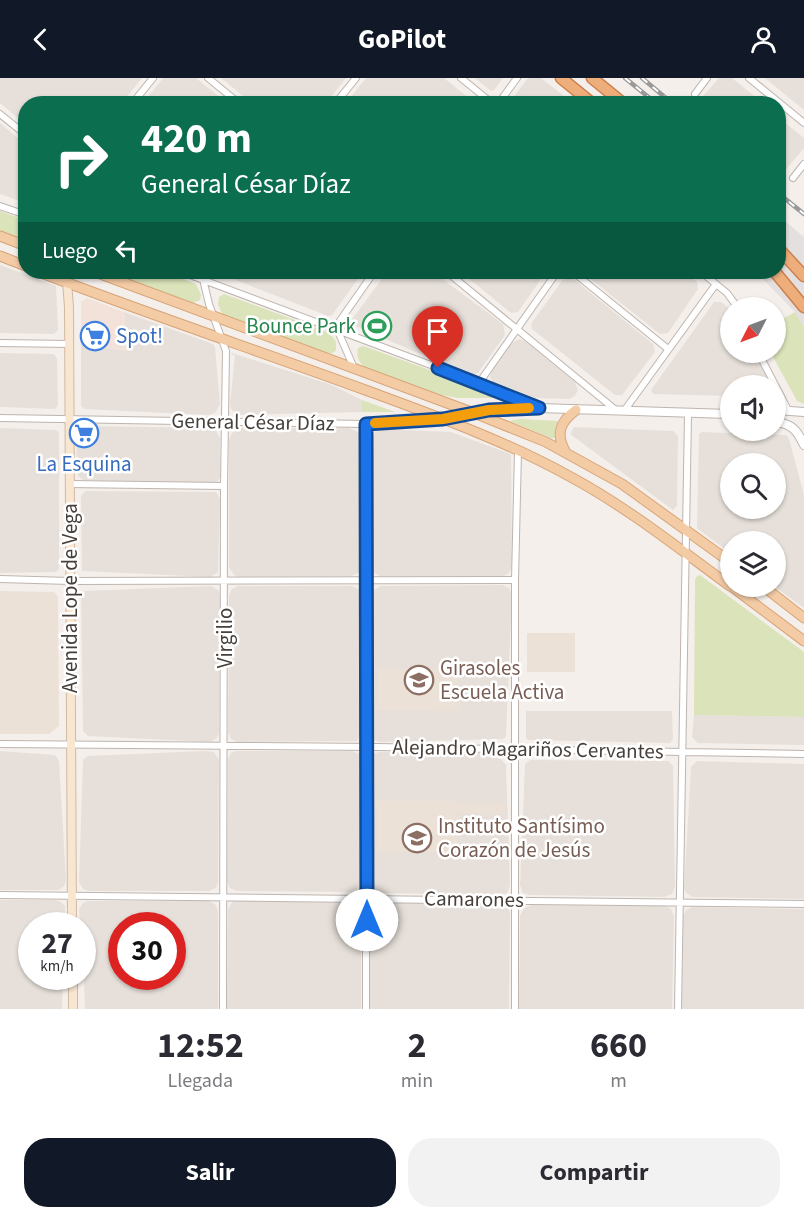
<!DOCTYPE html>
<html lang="es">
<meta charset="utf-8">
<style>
body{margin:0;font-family:"Source Sans 3",sans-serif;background:#f2f2f3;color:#2b2b33;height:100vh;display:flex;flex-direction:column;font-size:22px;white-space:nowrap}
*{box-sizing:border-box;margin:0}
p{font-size:20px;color:#7c7c81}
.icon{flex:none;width:33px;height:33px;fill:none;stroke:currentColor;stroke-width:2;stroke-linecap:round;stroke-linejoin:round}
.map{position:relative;height:931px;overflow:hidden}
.details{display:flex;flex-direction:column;background:#fff;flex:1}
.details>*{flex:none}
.top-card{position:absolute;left:18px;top:18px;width:768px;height:183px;border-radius:24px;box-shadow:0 2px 4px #0004;background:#0b6e4f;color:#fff;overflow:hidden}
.needle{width:39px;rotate:228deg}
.fabs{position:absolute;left:720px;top:219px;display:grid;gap:12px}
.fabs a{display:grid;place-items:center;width:66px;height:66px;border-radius:50%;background:#fff;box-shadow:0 2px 4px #0004;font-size:30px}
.speed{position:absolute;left:18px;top:834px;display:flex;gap:12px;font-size:30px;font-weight:700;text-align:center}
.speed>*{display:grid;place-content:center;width:78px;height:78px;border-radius:50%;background:#fff;box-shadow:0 2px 4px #0004;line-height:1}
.speed small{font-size:15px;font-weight:400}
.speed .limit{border:9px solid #d22;background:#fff;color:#111}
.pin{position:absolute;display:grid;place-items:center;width:51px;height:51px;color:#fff;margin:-62px -26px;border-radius:50% 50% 50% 0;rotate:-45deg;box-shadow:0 0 6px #0007}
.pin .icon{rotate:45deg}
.me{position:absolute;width:66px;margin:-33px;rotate:0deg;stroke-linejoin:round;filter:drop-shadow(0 0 4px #0008)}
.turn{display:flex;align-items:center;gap:21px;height:126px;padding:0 24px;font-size:27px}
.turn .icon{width:78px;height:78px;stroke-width:2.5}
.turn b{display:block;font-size:42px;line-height:51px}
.then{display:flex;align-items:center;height:57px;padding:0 24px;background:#0003;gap:12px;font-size:22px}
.eta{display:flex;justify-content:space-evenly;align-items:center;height:102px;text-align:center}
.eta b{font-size:36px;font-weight:700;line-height:42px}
.button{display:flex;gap:12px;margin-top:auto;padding:12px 24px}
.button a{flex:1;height:69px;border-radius:24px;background:#111827;color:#fff;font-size:24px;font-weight:700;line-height:69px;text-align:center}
.button a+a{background:#f2f2f3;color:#2b2b33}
header{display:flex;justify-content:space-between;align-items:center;height:78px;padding:0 24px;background:#111827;color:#fff;font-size:27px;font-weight:700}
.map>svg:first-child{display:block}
.residential{fill:#e7e0da;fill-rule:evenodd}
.commercial{fill:#f3e2d9}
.education{fill:#ebe1d7}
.green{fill:#dae3b9}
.parking{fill:#e3e0df}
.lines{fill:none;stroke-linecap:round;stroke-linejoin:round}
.minor-casing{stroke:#beb5af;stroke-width:8}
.tertiary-casing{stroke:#beb5af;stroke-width:10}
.secondary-casing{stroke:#d1baa2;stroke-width:10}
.primary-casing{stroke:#d7a476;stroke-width:11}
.motorway-casing{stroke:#cc814d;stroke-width:13}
.minor{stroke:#fff;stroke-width:6}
.tertiary{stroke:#fff;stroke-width:8}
.secondary{stroke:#f9e6d0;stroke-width:8}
.primary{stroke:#f3cba5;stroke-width:9}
.motorway{stroke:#eeae7c;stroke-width:10}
.rail-casing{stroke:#999;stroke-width:4.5}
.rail{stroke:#fff;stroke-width:2;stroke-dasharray:7;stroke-linecap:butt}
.route-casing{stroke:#114b97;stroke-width:15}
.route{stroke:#1a73e8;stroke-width:10}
.slow{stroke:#f59e0b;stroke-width:10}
.labels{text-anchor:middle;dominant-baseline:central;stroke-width:5;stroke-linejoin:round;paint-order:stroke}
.leisure-label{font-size:21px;fill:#27864d;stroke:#fff;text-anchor:end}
.shop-label{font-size:21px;fill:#366cbe;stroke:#fff;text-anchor:start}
.street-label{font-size:21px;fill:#473f3a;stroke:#fff}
.education-label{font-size:21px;fill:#785e54;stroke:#fff;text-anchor:start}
</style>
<header><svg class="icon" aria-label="back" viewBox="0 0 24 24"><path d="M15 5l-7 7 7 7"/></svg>GoPilot<svg class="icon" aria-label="person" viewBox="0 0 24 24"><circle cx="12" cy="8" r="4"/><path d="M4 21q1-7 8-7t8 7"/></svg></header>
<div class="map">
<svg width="804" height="931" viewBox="0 0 804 931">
<rect width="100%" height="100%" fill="#f4efeb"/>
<!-- residential -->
<path class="residential" d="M0,0h142l-20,25 -96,1 -1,20 -25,-21z
M163,0h33l31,25h-84z
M221,0h125l-20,25 -73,1z
M366,0h78l31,25h-129z
M475,0h28l-8,11 -4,2z
M528,0h13l32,25h-64z
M719,0h13l31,25h-63l-2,-1z
M765,0h39v32z
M778,39l26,21v10l-21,25 -4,-4z
M0,45l25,21v59l-25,-9z
M0,187l56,21 2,44 -4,4 -54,-1z
M215,194h148l-31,43 -4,1z
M387,194h46l70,52 2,11 -27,38 -8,2 -13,-5 -106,-46 -1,-2z
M461,194h85l-28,40 -7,1z
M582,194h102l13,10 1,7 -30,44 -8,1z
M571,199l82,67 2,8 -33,43h-7l-83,-66 -1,-5 33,-46z
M714,224h7l9,7v43l24,1 17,32 -41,1v10l-77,-2 -2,-4z
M124,234l89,32 2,3 5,57 -5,9 -6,2 -125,-6 -3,-3v-62l46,7z
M519,261l6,2 50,41 3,8 -3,6 -6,3 -34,-1 -42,-16 -3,-5 2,-7 20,-27z
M0,275l54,1 3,5 1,46 -3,4 -55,-2z
M232,275l100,32 30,15v12l-125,3 -6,-6 -1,-5 5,-49h-4z
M83,348l127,2 6,3 4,7v39l-2,4 -5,3 -130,-4 -5,-4 -2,-7 1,-34 2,-5z
M574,349l99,4 5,5 -1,70 -4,4 -103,-76z
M0,350l55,2 4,2v137l-3,3 -56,1z
M349,350l9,4 4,7v127l-2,6 -8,4 -113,1 -5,-2 -5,-8v-127l3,-7 10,-5z
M381,351l70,3 60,22 1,113 -3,6 -5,3h-124l-6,-3 -2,-6v-128l3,-7z
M702,354l84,3 3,4 15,56v113l-29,-21 1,-45h-46v11l-33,-25 2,-94zM730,386h46v44h-46z
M86,413l130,1 4,7 -2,73 -8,5 -128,-6 -1,-75z
M503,507l6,3 3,7 -6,142 -3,2 -123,3 -6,-2 -3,-7v-137l3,-6 7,-4z
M211,508l7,4 2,5 -1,138 -2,5 -7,4 -122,-6 -5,-5 -2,-138 3,-2z
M238,508h114l8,4 2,6v137l-5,8 -120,1 -6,-3 -3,-7 1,-137 3,-6z
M526,633h146l1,28 -3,4 -142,-3 -2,-2z
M694,637l110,2v28l-106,-2 -6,-6z
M0,673l55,4 4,6 7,119 -2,6 -5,4h-59z
M204,673l10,1 5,8 -1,122 -2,6 -7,3h-120l-6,-2 -4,-7 4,-122 5,-4z
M236,673h116l7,3 2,6v120l-5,9 -7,3 -112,-1 -7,-3 -3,-6 1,-123 3,-6z
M379,674l100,1 22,6 5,6 4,120 -3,8 -6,2 -120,-2 -8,-4 -3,-6 1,-123 2,-6z
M530,682l138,1 5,5 2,121 -3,7 -8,3 -134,-2 -7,-2 -3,-8 5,-121z
M697,683l107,3v135l-111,-2 -7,-4 -2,-5 7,-121z
M0,822h55l6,2 4,4v19l-33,1v50l31,1 -1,32h-62z
M87,823h122l6,3 3,7v98h-133l-3,-83 -2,-1 -1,-15 3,-6zM122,848h50v50h-50z
M237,823l121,2 3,6v100h-134l1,-99 4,-8z
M380,824l121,2 7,4 2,4 -1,97h-139v-98l2,-5z
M532,827l133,1 6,3 3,7 -2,93h-153l1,-93 4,-8z
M693,829l111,2v100h-122l1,-93 3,-6z"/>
<!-- commercial -->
<path class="commercial" d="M87,220l37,14 3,39 -46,-7v-42z"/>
<!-- education -->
<path class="education" d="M0,513l54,1 4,5 1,129 -10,8h-49z
M527,555h48v39h-48z
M377,591h83v42l-83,-1z
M377,723h81v2h47v11l-47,-1 -1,39h-80z"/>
<!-- green -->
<path class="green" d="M0,133l25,9v21l-25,-10z
M108,194h56l32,12 5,11 -1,5 -7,3z
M224,216l106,39 6,9v8l-3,3h-6l-105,-39 -4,-10 1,-7z
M795,234l9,15v77l-7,-3 -26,-48 5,-1v-37l3,6z
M363,268l139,50 1,2h-45l-17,-3 -75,-27c-7,-4 -10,-12 -8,-20z
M362,322l33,12h-33z
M519,341l39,2 -3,17h-3l-43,-17z
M700,497l104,77v65l-110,-2 1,-135 2,-4z"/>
<!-- parking -->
<path class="parking" d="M779,138l25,21v90l-9,-15 -39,-40h22z"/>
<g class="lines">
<!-- minor casing -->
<g class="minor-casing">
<path id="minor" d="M208,0l32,26
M461,0l32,26
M749,0l55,45
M695,16l12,-16
M132,26l21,-26
M335,26l21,-26
M498,26l19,-26
M0,36l26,21
M793,100l11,-14
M0,128l26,9
M182,194l297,111 57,24
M204,194l-1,7 6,25 17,47 -2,135 -1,523
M447,194l170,139
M573,194l95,77
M701,194l26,21 11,15
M0,265l70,1
M758,274l30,58
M354,290l-17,-39v-4l37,-53
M479,305l78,-111
M624,333l92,-127
M0,340l366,6 74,-5
M69,406l155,2
M0,501l70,2 445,-1
M0,666l377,3 427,7
M0,817l804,9
M366,931v-585
M515,931v-429l3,-129
M678,931l10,-595"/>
</g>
<!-- tertiary casing -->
<g class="tertiary-casing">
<path id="tertiary" d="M776,332l28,2
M443,341l46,-9 50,-2 191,6
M776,344c16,2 21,8 28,23"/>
</g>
<!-- secondary casing -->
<g class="secondary-casing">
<path id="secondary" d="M62,194l5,10 2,25 3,619
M73,898v33"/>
</g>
<!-- primary casing -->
<g class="primary-casing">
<path id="primary" d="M0,158l26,10
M0,178l26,10
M39,194c109,42 220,79 329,119 68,25 138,50 201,85 58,31 109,72 161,110
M95,194l379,141 72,29 76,42 108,78
M565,373c-10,-18 -4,-30 11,-41
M731,508l73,55
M763,508l41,32"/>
</g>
<!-- motorway casing -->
<g class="motorway-casing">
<path id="motorway" d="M561,0l32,26
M592,0l32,26
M778,170l26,28
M775,194l29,35"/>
</g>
<!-- minor -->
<use href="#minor" class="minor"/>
<!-- tertiary -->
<use href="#tertiary" class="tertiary"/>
<!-- secondary -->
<use href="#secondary" class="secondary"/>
<!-- primary -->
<use href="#primary" class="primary"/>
<!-- motorway -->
<use href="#motorway" class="motorway"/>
<!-- rail casing -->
<g class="rail-casing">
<path id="rail" d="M625,0l32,26
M642,0l31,26
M778,115l26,21"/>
</g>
<!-- rail -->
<use href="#rail" class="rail"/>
</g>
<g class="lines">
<!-- route casing -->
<g class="route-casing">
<path id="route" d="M367,842l-1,-496 77,-5 46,-9 50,-2 -101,-40"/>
</g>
<!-- route -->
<use href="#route" class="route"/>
<!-- slow -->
<path class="slow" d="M375,345l68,-4 46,-9 40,-2"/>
</g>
<!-- icons -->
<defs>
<g id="stadium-ring" transform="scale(1.5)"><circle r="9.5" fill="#fff" stroke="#2e9e5b" stroke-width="1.5"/><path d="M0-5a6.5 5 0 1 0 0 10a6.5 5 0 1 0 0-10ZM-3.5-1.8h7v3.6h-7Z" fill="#2e9e5b"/></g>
<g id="supermarket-ring" transform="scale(1.5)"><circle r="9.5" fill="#fff" stroke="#3f7fe0" stroke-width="1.5"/><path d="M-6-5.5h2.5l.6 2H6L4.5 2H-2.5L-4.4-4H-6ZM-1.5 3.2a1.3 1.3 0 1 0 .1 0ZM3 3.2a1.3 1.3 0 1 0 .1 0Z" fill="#3f7fe0"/></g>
<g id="school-ring" transform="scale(1.5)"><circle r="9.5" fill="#fff" stroke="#8d6e63" stroke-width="1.5"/><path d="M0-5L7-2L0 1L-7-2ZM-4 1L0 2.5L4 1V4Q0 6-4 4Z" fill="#8d6e63"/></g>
</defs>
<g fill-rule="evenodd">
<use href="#stadium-ring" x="377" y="248"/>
<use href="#supermarket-ring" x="95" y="258"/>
<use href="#supermarket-ring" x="84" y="355"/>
<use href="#school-ring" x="419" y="602"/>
<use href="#school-ring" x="417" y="760"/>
</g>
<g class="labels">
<!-- leisure labels -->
<g class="leisure-label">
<text x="356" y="248">Bounce Park</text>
</g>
<!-- shop labels -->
<g class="shop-label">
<text x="116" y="258">Spot!</text>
<text x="84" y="386" text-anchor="middle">La Esquina</text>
</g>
<!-- street labels -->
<g class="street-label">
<text transform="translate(253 344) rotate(1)">General César Díaz</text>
<text transform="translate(70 520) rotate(-90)">Avenida Lope de Vega</text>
<text transform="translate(225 560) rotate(-90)">Virgilio</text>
<text transform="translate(528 671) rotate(1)">Alejandro Magariños Cervantes</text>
<text transform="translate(474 821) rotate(1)">Camarones</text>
</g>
<!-- education labels -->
<g class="education-label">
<text x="440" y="590">Girasoles<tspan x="440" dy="24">Escuela Activa</tspan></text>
<text x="438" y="748">Instituto Santísimo<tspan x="438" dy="24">Corazón de Jesús</tspan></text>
</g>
</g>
</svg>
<div class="fabs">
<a><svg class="needle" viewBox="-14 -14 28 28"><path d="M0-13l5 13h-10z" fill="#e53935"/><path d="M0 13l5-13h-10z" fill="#7c7c81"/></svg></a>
<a><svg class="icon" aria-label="sound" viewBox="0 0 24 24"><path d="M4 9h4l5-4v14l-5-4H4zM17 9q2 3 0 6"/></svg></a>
<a><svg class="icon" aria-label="search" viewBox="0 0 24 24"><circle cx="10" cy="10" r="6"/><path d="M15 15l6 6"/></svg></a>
<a><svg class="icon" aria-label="layers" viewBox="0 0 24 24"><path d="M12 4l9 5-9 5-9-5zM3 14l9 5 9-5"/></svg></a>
</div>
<div class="speed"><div>27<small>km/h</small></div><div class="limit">30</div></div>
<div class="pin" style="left:438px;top:290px;background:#d93025"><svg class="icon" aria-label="arrive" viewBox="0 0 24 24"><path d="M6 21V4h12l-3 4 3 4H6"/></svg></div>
<svg class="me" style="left:367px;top:842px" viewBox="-20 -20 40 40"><circle r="19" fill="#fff"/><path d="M0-13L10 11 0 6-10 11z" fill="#1a73e8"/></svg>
<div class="top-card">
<div class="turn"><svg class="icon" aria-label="right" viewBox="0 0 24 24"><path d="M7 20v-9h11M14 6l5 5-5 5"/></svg><div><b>420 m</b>General César Díaz</div></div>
<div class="then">Luego<svg class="icon" aria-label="left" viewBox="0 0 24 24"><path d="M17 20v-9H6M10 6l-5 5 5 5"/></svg></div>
</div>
</div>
<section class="details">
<div class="eta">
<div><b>12:52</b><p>Llegada</p></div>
<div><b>2</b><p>min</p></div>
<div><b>660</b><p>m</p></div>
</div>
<div class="button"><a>Salir</a><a>Compartir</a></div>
</section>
